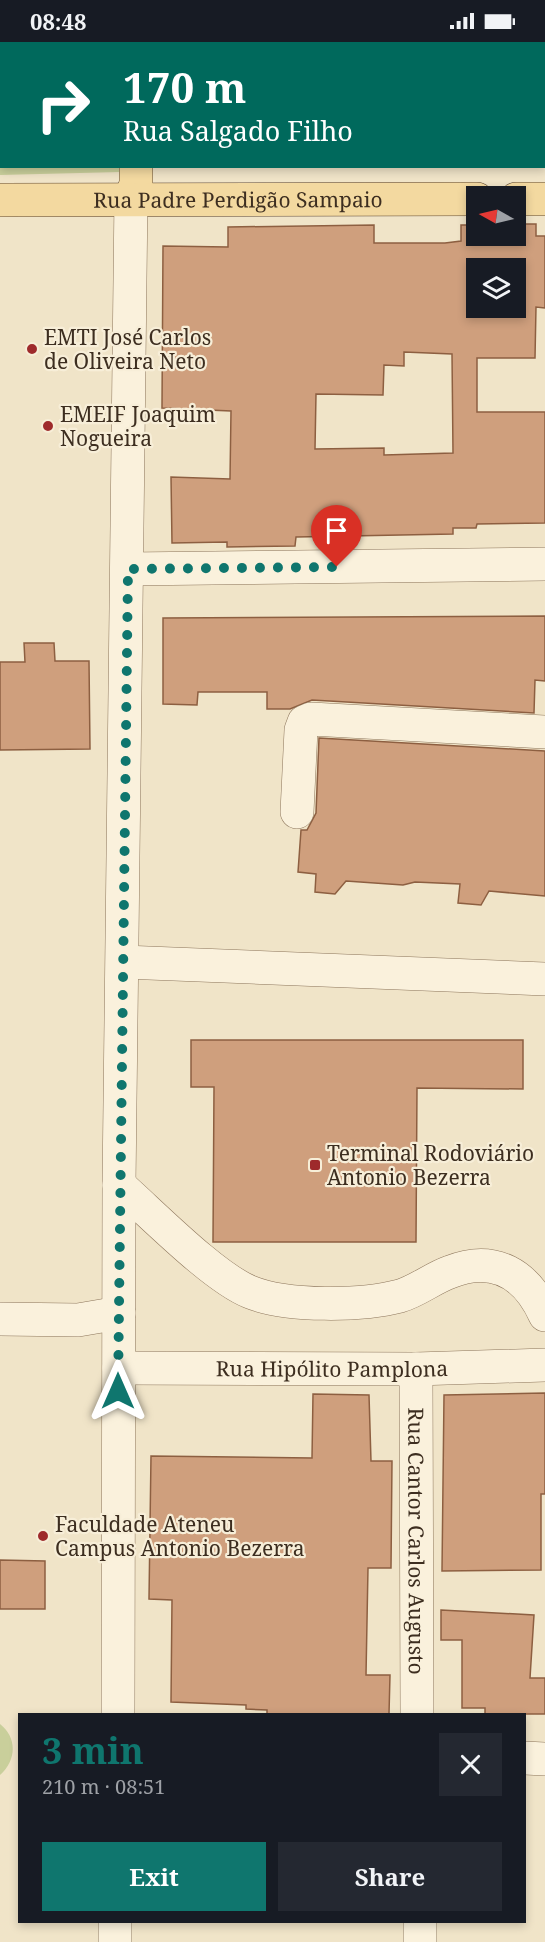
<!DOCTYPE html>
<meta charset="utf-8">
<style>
body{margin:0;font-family:"Noto Serif",serif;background:#242831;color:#f1f3f6;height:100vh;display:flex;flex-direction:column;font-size:22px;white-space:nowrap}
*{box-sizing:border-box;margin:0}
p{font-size:20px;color:#9ea1a6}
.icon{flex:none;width:33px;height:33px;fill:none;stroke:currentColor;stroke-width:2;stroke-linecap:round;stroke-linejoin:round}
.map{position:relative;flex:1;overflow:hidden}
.side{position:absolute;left:18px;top:1671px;width:508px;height:210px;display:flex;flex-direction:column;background:#171b24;border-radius:0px;box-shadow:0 3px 9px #0003}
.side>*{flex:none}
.hud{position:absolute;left:0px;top:0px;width:546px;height:126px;box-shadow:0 3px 9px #0003;background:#00695c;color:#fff;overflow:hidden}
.needle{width:39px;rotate:278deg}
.tools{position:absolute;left:466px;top:144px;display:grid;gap:12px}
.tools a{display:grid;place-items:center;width:60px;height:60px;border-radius:0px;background:#171b24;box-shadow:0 3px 9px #0003;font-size:30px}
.pin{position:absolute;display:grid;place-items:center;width:51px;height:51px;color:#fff;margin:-62px -26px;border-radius:50% 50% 50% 0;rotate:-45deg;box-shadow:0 0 6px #0007}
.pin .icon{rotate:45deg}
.me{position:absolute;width:66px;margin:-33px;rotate:0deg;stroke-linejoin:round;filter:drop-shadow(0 0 4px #0008)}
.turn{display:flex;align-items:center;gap:21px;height:126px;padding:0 24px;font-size:27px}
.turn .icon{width:78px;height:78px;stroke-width:2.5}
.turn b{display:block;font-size:42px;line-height:51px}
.round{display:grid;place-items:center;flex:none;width:63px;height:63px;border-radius:0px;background:#242831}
.summary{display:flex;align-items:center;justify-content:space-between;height:102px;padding:0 24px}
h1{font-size:36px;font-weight:700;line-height:45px;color:#0f766e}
.action{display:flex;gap:12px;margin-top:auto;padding:12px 24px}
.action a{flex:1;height:69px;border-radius:0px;background:#0f766e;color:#fff;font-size:24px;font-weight:700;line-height:69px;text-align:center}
.action a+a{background:#242831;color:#f1f3f6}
.status{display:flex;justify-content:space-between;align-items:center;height:42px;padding:0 30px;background:#171b24;direction:ltr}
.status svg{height:16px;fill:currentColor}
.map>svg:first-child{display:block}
.green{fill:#c9cf9b}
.building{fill:#cf9f7d;stroke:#8d5f41;stroke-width:1.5;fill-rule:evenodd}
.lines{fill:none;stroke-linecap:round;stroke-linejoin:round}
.minor-casing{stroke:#8d765c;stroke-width:34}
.major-casing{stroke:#5b4430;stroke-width:34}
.minor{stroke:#faf1dc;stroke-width:33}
.major{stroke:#f3d9a0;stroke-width:33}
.route{stroke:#0f766e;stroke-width:10;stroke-dasharray:0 18}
.poi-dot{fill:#9e2a2b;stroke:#f7eed8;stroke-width:2}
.labels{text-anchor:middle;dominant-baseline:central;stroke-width:4.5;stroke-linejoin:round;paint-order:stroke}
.street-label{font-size:21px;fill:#3d2e20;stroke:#f7eed8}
.poi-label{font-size:21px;fill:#3d2e20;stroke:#f7eed8;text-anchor:start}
</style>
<div class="status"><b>08:48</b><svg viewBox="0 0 49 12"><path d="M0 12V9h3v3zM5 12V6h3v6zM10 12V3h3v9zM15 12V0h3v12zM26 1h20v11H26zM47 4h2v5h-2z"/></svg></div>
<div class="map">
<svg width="545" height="1900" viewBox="0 0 545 1900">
<rect width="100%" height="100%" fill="#f0e4c8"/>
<!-- green -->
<path class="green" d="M0,0h122l-120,2v122h118v6l-120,3z
M0,1682c18,14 16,37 0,51z"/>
<!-- building -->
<path class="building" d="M516,182h20v12h9v72l-9,-1 -1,51h-58v54h68v111l-68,1 -1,4h-23v6l-157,3 -1,9 -68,1v-5l-55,1 -1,-66 59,2 1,-68 -69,-3 1,-162 65,1v-20l146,-2v18h71l16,-2v-16h16v11h39zM477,226h39v40h-39zM404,310l48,2 1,99 -69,2v-7l-69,1 1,-55 67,1 1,-30 20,1z
M545,574v65l-10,-1 -1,33 -222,-13 -22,9h-23v-17h-69l-1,13 -34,-1v-86z
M24,601h30l1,18h34l1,88 -90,1v-88h25z
M319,696l226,13v145l-56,-5 -8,14 -23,-2 2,-19 -45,-2 -12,3 -57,-4 -11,13 -20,-2 1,-18 -18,-2 3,-42h6l9,-17z
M191,998h332v49l-106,-1 -1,154h-203l1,-155h-23z
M545,1351v101h-4v76l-99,1 2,-176z
M313,1352l56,1 2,66h21l-1,107h-23l-2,107h24l-1,39h-122v-4l-21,-1v-4l-75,-3 1,-102 -23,-1 2,-143 161,2z
M0,1518l45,1v48h-45z
M441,1568l93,5 -4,63h15v36h-60v-6h-23v-68h-21z"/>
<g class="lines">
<!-- minor casing -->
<g class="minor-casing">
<g id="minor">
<path d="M128,527l417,-5"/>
<path d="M297,770l4,-82 3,-8 7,-3 234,13"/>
<path d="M123,920l422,17"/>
<path d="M119,1143c33,29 94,92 131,107 37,15 112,14 150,4 17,-5 33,-18 50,-24 45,-18 77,3 95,43"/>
<path d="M0,1277l78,1 41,-7"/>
<path id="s1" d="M119,1326l297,1 129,-4"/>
<path id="s2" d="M416,1327l1,345"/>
<path d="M118,1672l1,-529 12,-988"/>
<path d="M525,1716l20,1"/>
<path d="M420,1880v20"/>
<path d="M115,1900v-20"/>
</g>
</g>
<!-- major casing -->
<g class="major-casing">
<g id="major">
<path d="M140,2v-2"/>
<path d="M131,155l5,-13v-18"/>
<path d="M516,157h29"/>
<path id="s3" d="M0,158l477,-1"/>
</g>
</g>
<!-- minor -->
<use href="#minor" class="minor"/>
<!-- major -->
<use href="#major" class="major"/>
</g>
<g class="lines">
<!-- route -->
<path class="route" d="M118,1349l10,-822 209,-2"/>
</g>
<!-- markers -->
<g class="poi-dot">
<circle cx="32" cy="307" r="6"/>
<circle cx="48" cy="384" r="6"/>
<rect x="309" y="1117" width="12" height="12" rx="3"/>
<circle cx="43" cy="1494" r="6"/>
</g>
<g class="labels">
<!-- street labels -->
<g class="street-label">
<text stroke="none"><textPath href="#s3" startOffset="238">Rua Padre Perdigão Sampaio</textPath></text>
<text stroke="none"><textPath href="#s1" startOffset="213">Rua Hipólito Pamplona</textPath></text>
<text stroke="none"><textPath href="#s2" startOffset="172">Rua Cantor Carlos Augusto</textPath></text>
</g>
<!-- poi labels -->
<g class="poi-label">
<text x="44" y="295">EMTI José Carlos<tspan x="44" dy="24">de Oliveira Neto</tspan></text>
<text x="60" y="372">EMEIF Joaquim<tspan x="60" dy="24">Nogueira</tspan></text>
<text x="327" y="1111">Terminal Rodoviário<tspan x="327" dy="24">Antonio Bezerra</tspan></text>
<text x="55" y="1482">Faculdade Ateneu<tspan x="55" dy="24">Campus Antonio Bezerra</tspan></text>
</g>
</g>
</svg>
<div class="tools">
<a><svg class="needle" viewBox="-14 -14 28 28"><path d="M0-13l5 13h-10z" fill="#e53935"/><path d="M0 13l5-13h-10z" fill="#9ea1a6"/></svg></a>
<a><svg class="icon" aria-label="layers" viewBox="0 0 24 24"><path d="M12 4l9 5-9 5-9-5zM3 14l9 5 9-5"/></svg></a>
</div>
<div class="pin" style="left:337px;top:525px;background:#d93025"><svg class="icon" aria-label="arrive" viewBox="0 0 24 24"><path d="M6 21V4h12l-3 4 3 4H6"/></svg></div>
<svg class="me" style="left:118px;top:1349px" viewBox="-20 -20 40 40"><path d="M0-17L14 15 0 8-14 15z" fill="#0f766e" stroke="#fff" stroke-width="4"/></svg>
<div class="hud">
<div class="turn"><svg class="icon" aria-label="right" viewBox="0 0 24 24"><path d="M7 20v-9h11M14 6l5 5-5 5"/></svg><div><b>170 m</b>Rua Salgado Filho</div></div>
</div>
<section class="side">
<div class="summary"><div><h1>3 min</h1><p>210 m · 08:51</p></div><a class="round"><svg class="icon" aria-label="close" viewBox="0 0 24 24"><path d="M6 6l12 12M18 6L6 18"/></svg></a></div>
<div class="action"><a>Exit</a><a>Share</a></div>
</section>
</div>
